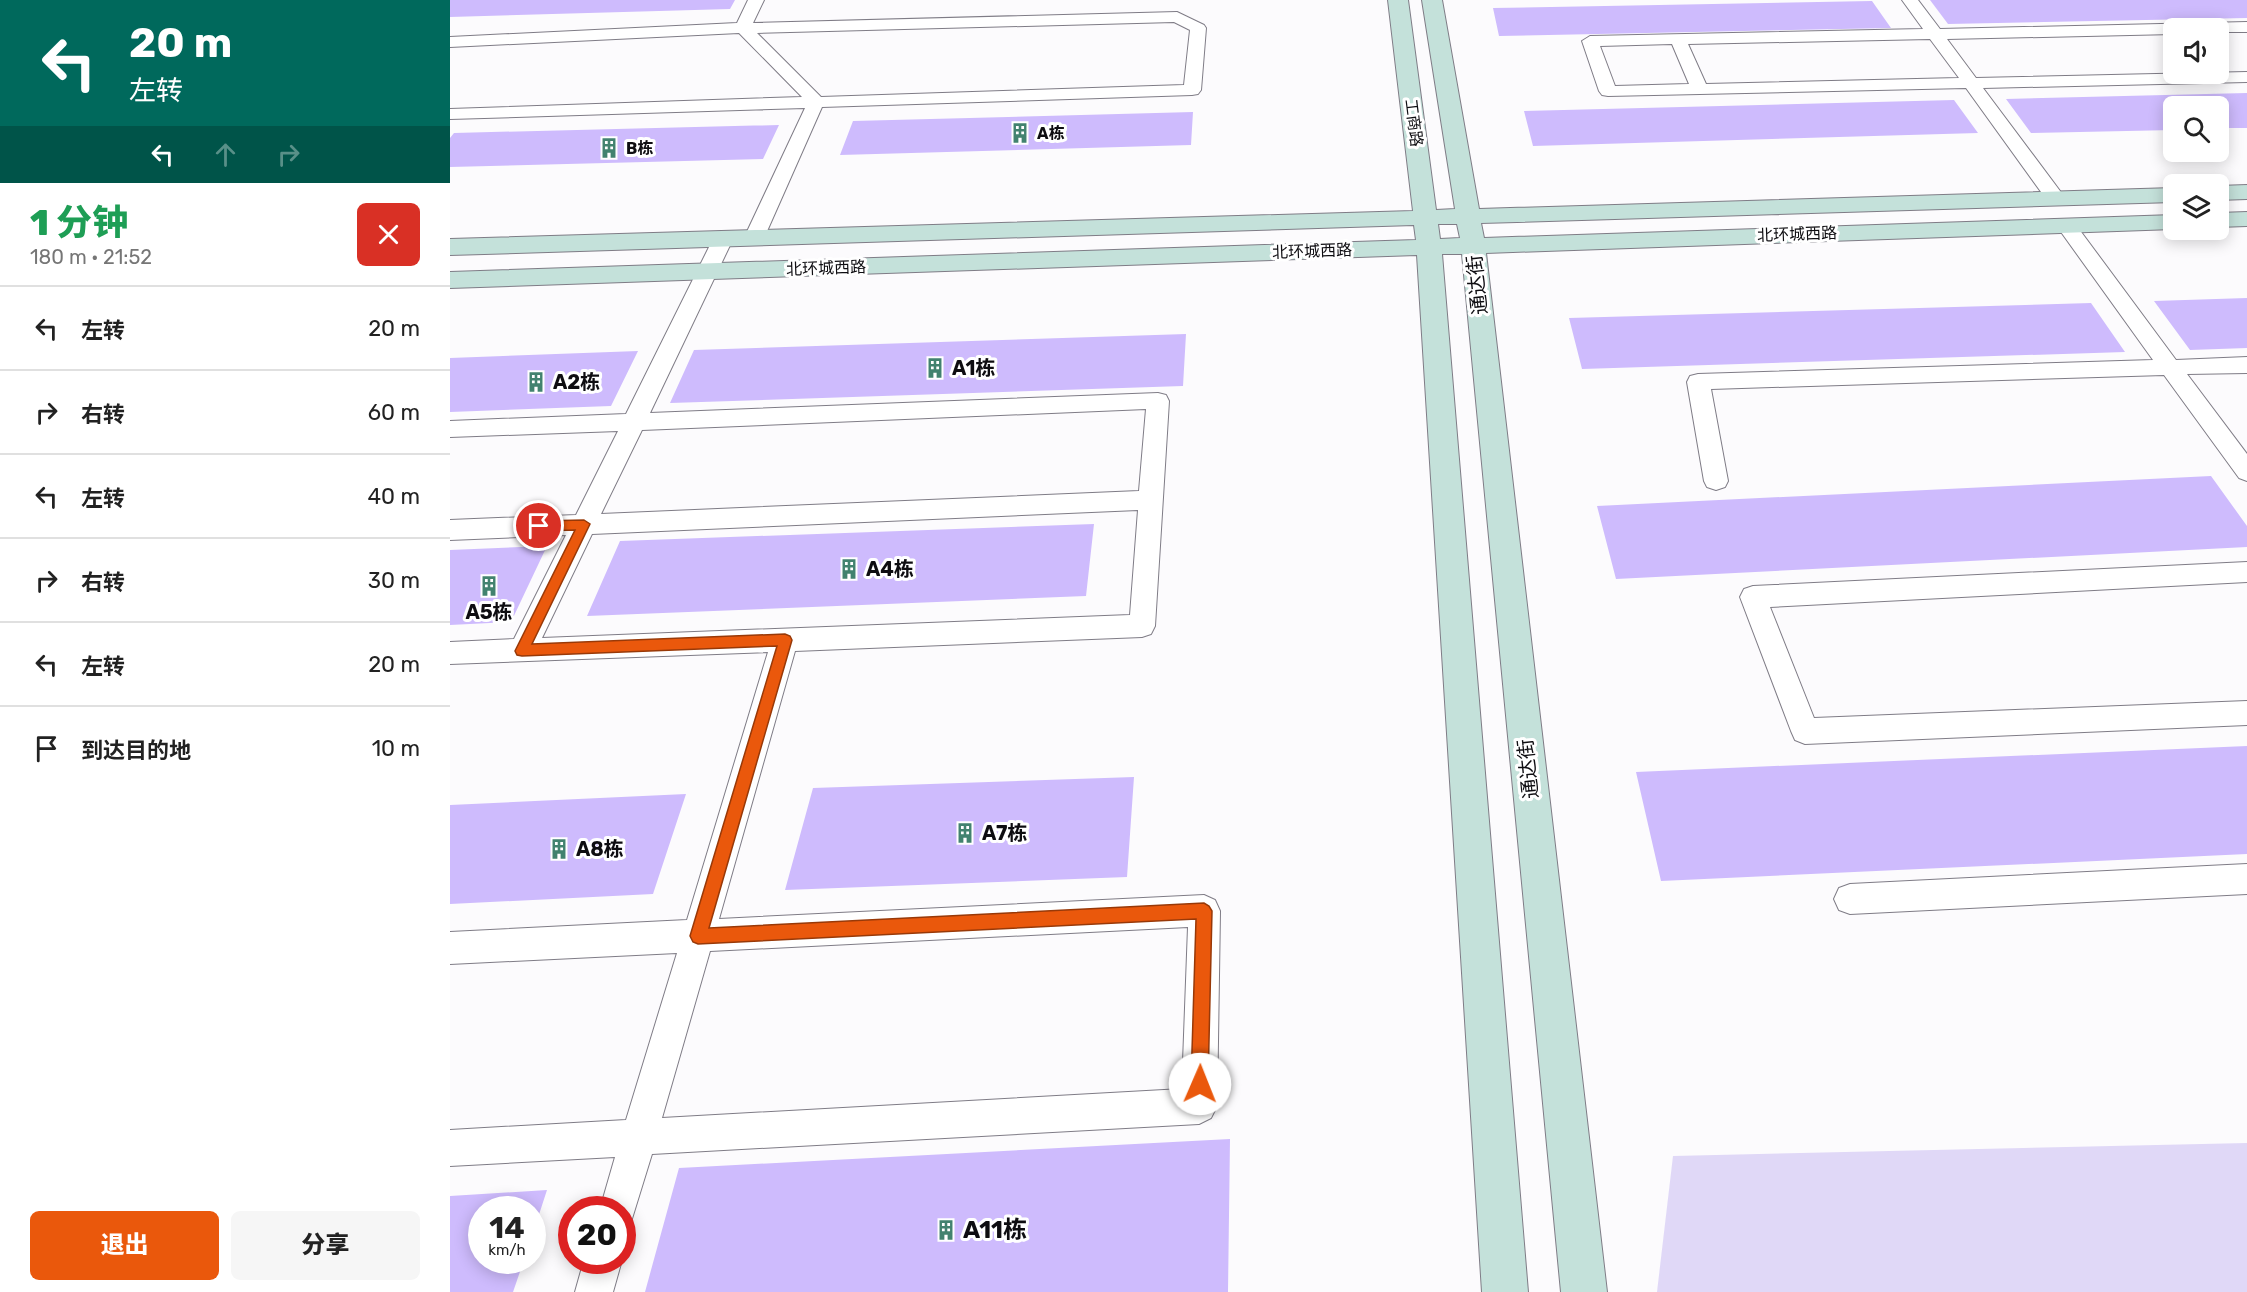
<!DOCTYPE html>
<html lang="zh">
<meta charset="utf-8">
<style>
body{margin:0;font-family:Rubik,"Noto Sans SC",sans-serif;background:#f6f6f6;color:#222;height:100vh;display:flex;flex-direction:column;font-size:22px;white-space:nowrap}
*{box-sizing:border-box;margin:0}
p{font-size:20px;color:#767676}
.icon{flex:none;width:33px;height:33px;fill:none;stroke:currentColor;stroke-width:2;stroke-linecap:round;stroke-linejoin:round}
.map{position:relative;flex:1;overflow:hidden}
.drawer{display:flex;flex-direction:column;background:#fff;width:450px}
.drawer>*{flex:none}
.banner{background:#00695c;color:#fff;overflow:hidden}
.buttons{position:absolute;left:1713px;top:18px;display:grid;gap:12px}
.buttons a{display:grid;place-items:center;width:66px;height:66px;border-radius:9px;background:#fff;box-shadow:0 3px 15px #0003;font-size:30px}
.speed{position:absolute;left:18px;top:1196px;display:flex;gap:12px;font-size:30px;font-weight:700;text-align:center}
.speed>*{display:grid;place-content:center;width:78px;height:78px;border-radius:50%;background:#fff;box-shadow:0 3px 15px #0003;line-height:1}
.speed small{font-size:15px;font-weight:400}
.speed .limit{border:9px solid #d22;background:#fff;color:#111}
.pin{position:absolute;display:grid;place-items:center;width:51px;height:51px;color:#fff;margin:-26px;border:3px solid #fff;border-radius:50%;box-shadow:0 2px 6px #0007}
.me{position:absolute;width:66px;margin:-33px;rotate:1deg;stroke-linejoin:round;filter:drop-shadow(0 0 4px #0008)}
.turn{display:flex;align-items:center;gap:21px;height:126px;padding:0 30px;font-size:27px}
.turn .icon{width:78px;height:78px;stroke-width:2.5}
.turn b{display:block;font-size:42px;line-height:51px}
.lanes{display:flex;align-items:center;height:57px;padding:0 30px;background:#0003;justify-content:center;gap:30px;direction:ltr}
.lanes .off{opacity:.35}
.round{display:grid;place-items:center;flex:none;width:63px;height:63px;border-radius:9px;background:#f6f6f6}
.summary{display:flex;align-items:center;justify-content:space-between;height:102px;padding:0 30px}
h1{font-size:36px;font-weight:800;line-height:45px;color:#1e9e55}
.button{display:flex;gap:12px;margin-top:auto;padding:12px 30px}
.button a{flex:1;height:69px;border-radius:9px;background:#ea580c;color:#fff;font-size:24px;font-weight:800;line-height:69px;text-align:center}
.button a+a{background:#f6f6f6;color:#222}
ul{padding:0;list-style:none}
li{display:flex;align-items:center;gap:18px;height:84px;padding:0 30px;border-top:2px solid #e0e0e0}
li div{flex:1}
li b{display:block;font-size:22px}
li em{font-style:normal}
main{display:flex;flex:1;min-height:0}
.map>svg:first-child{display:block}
.green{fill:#e0d8f7}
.building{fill:#cebbfd}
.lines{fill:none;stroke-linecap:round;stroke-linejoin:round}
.service-casing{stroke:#7f7c86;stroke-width:2}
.secondary-casing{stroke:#7f7c86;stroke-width:2}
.service{fill:#fff;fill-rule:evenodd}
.secondary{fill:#c4e1da;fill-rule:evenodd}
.route{fill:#ea580c;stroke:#983908;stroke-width:1.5}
.labels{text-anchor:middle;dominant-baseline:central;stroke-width:6;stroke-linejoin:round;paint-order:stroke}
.far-street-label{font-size:16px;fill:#0e0d11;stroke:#fff}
.far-poi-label{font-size:16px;font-weight:bold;fill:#0e0d11;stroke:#fff;text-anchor:start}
.street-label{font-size:20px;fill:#0e0d11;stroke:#fff}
.poi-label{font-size:20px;font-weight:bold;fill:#0e0d11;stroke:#fff;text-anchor:start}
.near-poi-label{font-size:24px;font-weight:bold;fill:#0e0d11;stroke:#fff;text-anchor:start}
</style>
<main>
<section class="drawer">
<div class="banner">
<div class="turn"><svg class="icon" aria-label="left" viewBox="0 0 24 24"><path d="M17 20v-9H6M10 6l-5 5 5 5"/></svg><div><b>20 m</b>左转</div></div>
<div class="lanes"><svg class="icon" aria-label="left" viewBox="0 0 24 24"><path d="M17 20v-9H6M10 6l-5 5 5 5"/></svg><svg class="icon off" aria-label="ahead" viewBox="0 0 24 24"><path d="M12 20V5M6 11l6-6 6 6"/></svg><svg class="icon off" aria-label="right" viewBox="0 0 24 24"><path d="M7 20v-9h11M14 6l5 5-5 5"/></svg></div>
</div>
<div class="summary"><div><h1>1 分钟</h1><p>180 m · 21:52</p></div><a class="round" style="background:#d93025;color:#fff"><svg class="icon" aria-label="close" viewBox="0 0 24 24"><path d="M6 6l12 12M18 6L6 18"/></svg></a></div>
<ul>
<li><svg class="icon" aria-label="left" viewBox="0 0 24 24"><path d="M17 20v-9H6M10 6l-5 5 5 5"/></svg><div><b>左转</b></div><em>20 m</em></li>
<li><svg class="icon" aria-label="right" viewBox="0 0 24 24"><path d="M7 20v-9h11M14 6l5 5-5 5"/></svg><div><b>右转</b></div><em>60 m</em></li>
<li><svg class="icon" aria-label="left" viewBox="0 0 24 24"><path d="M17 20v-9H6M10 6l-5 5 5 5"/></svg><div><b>左转</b></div><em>40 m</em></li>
<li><svg class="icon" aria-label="right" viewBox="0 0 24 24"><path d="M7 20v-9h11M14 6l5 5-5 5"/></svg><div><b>右转</b></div><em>30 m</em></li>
<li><svg class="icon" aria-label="left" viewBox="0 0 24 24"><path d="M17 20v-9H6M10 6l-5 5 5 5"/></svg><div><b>左转</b></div><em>20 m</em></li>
<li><svg class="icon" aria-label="arrive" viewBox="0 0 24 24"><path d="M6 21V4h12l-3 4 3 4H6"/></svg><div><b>到达目的地</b></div><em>10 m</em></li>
</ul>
<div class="button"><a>退出</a><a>分享</a></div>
</section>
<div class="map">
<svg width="1797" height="1292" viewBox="0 0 1797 1292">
<rect width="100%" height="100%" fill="#fcfbfd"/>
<!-- green -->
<path class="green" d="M1797,1143v149h-590l16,-136z"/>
<!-- building -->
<path class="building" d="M0,0h285l-5,9 -280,8z
M1480,0h317v18l-299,6z
M1422,1l19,27 -392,8 -6,-28z
M1797,93v35h-29v-22h-44v24l-143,3 -25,-34z
M1504,100l24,33 -445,13 -9,-35z
M743,112l-2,33 -351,10 13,-34z
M329,125l-16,34 -313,8v-29l4,-5z
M1797,298v50l-57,2 -36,-49z
M1641,303l34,49 -543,17 -13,-51z
M736,334l-3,52 -513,17 24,-53z
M188,351l-27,55 -161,6v-54z
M1761,476l36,50v21l-631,32 -19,-73z
M644,524l-8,72 -499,20 33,-75z
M97,546l-36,76 -61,3v-75z
M1797,746v108l-586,27 -25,-109z
M684,777l-7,100 -342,13 28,-102z
M236,794l-33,100 -203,10v-99z
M780,1139l-2,153h-583l34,-124z
M97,1190l-14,43 -1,-24h-50v51h42l-11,32h-63v-96z"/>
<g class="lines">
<!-- service casing -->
<g class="service-casing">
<path id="service" d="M298,0h16l-11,23 424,-11 27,13 2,3 -5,62 -3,4 -6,1 -370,12 -58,131 -3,4h-14l-3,-4 61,-130 -355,11v-10l352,-12 -63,-64 -289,14v-10l287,-14zM724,22l16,8 -6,55 -363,12 -64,-64z
M1452,0h16l22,29 307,-7v10h-29v-4h-44v6l-227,5 29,39 271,-6v10l-264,6 83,111 -3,4h-14l-83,-115 -358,8 -6,-1 -3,-4 -17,-50 8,-5 333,-7zM1480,39l29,39 -253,6 -18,-40zM1222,44l17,40 -74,2 -15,-40z
M1616,219l7,2 103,139 71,-3v16l-60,1 60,80v27l-8,-3 -75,-103 -453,14 17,92 -3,6 -9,3 -9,-3 -3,-6 -17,-99 3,-6 8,-2 455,-14 -97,-135 3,-4z
M273,233l7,2 3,4 -83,174 508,-20 8,2 3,6 -14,225 -4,8 -9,3 -347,14 -76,268 485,-24 11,5 5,11 -3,195 -6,12 -12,6 -547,30 -21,68 -9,4v-17h-22l15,-52 -165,9v-36l176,-10 51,-167 -227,11v-32l237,-12 81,-268 -318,12v-22l64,-3 52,-104 -116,5v-20l126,-5 42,-84 -168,6v-16l176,-7 87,-175 3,-4zM696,409l-7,82 -538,23 41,-84zM688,510l-8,105 -588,23 50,-104zM738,927l-6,162 -520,29 48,-167z
M1797,562v20l-477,25 44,111 433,-17v24l-442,19 -10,-4 -4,-9 -51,-134 4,-8 9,-3z
M1797,864v30l-397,20 -11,-4 -5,-11 5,-11 11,-4z
M134,1260h38l-9,32h-38z"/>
</g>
<!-- secondary casing -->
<g class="secondary-casing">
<path id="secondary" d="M938,0h20l28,210 19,-1 -33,-209h20l37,209 695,-21v14l-693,21 3,15 690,-23v14l-688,24 121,1039h-46l-99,-1038h-20l86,1038h-46l-65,-1037 -967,33v-16l966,-32 -2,-15 -964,30v-16l963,-28zM988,224h19l3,14 -20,1z
M1797,185v14l-29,1v-14z
M1797,212v14l-29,1v-14z"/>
</g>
<!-- service -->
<use href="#service" class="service"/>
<!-- secondary -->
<use href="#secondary" class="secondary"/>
</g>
<!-- route -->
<path class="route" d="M134,520l6,4 -58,120 253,-10 5,2 2,4 -83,288 495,-25 5,3 3,5 -4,173 -2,7 -6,2 -6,-2 -3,-7 5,-165 -498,25 -5,-2 -3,-6 87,-290 -255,10 -5,-1 -2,-4 60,-121 -36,1 -6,-5 6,-5z"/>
<!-- icons -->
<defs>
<g id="building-bare" transform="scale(1.62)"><path d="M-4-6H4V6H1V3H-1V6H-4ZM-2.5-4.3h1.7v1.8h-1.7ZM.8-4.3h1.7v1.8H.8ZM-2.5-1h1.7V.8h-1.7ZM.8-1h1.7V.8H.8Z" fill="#42826f" stroke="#fff" stroke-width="2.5" paint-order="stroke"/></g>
</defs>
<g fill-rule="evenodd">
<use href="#building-bare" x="570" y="133"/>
<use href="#building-bare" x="159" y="148"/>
<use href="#building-bare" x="485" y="368"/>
<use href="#building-bare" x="86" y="382"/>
<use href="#building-bare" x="399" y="569"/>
<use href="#building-bare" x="39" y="586"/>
<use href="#building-bare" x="515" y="833"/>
<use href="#building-bare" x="109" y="849"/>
<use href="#building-bare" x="496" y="1230"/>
</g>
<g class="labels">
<!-- far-street labels -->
<g class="far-street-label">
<text transform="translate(964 123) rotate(83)">工商路</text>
<text transform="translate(1347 234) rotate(-2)">北环城西路</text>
<text transform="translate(862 251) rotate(-2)">北环城西路</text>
<text transform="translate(376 268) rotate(-2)">北环城西路</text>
</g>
<!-- far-poi labels -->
<g class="far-poi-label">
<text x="587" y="133">A栋</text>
<text x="176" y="148">B栋</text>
</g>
<!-- street labels -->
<g class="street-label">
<text transform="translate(1027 285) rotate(-96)">通达街</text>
<text transform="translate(1078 769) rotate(-96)">通达街</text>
</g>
<!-- poi labels -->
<g class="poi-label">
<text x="502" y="368">A1栋</text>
<text x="103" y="382">A2栋</text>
<text x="416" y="569">A4栋</text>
<text x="39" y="612" text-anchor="middle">A5栋</text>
<text x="532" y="833">A7栋</text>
<text x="126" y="849">A8栋</text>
</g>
<!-- near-poi labels -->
<g class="near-poi-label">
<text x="513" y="1230">A11栋</text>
</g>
</g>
</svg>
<div class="buttons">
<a><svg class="icon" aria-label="sound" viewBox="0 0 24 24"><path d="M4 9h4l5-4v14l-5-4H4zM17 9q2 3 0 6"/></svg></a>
<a><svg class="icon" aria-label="search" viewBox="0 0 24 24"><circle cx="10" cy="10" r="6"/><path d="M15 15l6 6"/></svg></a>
<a><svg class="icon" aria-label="layers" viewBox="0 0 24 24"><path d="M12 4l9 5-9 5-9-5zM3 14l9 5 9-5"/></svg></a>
</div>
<div class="speed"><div>14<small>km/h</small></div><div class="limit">20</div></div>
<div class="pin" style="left:89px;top:526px;background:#d93025"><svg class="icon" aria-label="arrive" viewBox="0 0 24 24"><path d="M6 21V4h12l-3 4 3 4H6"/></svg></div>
<svg class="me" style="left:750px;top:1084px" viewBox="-20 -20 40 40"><circle r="19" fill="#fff"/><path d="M0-13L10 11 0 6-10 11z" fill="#ea580c"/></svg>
</div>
</main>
